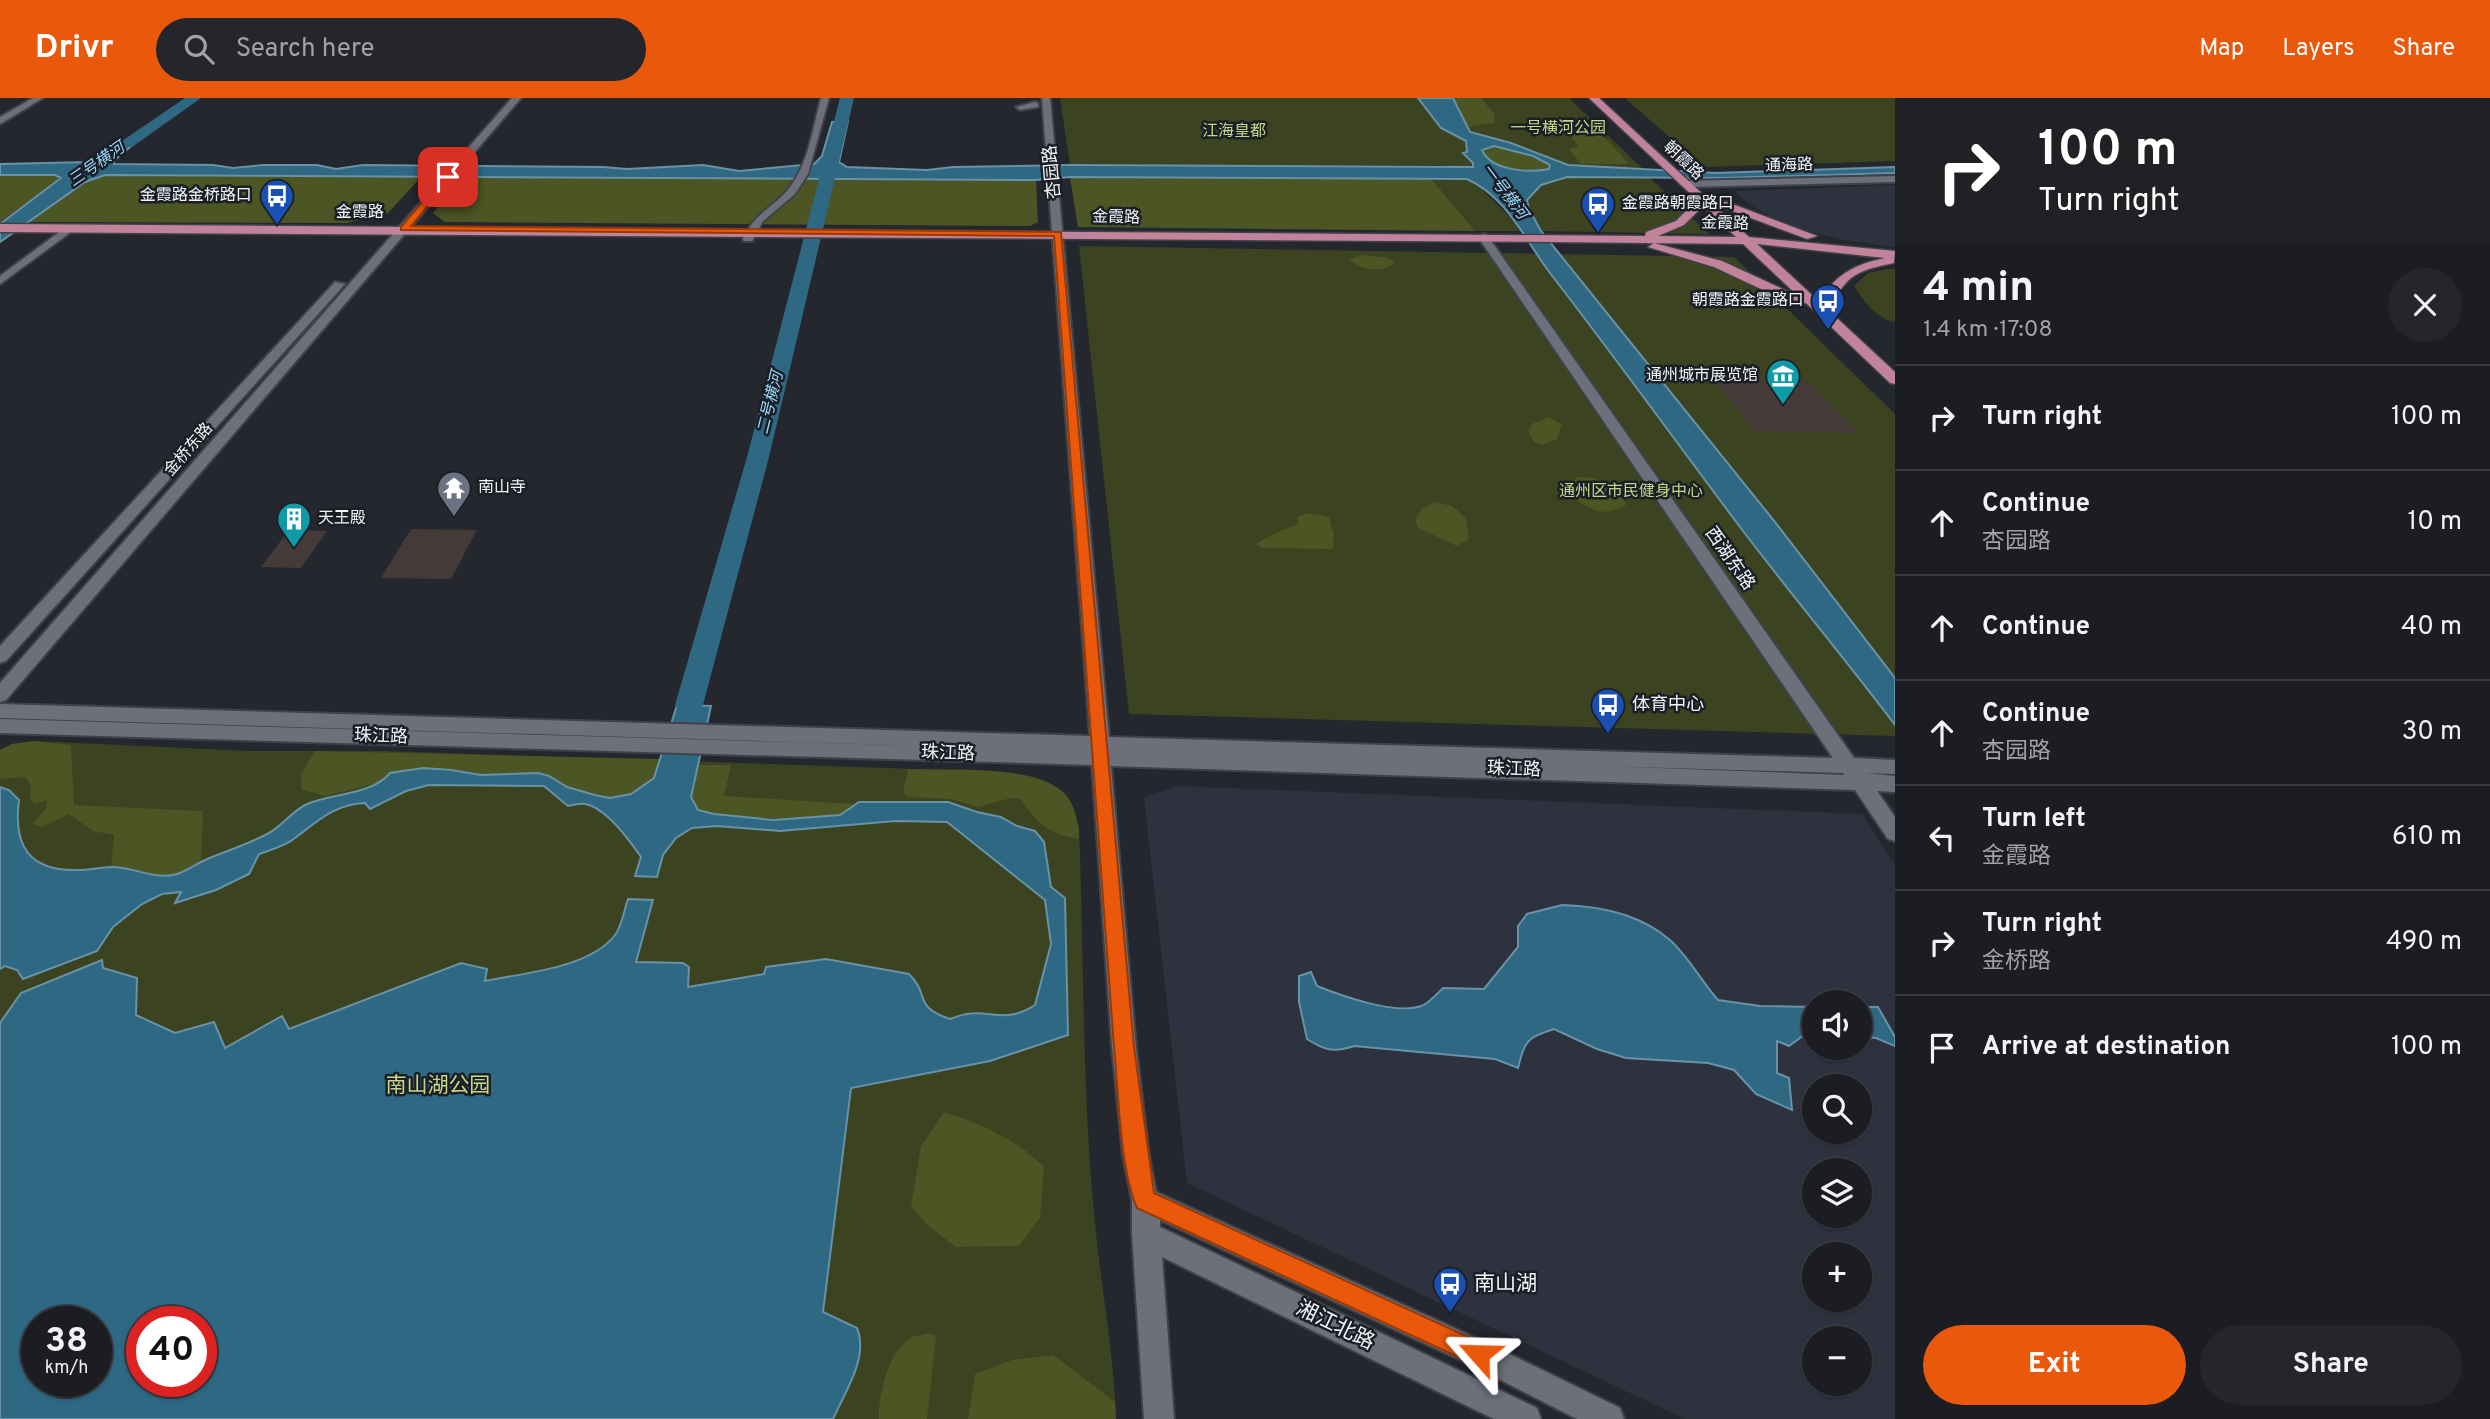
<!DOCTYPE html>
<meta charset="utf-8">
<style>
body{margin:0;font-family:Overpass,"Noto Sans SC",sans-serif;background:#25262b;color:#f1f3f6;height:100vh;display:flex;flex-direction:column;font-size:26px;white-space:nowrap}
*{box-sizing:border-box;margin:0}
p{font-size:23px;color:#a0a2a6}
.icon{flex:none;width:38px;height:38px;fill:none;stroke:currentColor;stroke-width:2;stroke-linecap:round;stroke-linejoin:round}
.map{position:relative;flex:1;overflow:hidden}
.sheet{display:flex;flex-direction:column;background:#1c1d23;width:595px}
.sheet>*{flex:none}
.banner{background:#202124;color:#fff;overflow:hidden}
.fabs{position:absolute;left:1802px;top:892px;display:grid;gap:14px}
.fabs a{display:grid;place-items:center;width:70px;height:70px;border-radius:50%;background:#1c1d23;box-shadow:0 2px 5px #0004,0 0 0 2px #3a3b41;font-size:35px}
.speed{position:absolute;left:21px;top:1208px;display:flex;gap:14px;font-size:35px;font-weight:700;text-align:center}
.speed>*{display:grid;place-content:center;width:91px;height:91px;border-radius:50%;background:#1c1d23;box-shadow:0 2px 5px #0004,0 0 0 2px #3a3b41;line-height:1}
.speed small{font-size:18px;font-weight:400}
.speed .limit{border:10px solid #d22;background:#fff;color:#111}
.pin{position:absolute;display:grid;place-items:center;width:60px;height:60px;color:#fff;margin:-30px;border-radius:14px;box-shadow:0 4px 10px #0006}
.me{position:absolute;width:77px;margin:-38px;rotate:295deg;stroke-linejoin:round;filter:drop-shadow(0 0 5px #0008)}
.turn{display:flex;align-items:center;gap:24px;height:147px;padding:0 28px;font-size:32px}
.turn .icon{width:91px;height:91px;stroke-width:2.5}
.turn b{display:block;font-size:49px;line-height:60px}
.round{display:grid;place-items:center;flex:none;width:74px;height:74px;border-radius:37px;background:#25262b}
.summary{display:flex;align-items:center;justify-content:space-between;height:119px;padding:0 28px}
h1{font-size:42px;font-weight:700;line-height:52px}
.cta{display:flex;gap:14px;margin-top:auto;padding:14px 28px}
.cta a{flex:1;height:80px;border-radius:42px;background:#ea580c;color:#fff;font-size:28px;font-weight:700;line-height:80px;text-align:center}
.cta a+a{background:#25262b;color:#f1f3f6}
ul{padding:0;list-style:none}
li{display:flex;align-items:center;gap:21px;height:105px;padding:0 28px;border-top:2px solid #3a3b41}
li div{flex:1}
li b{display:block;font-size:26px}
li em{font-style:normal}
header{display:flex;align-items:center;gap:42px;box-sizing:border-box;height:98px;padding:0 35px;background:#ea580c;color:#fff}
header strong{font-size:33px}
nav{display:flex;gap:38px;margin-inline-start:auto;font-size:24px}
.search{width:490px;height:63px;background:#25262b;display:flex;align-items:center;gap:18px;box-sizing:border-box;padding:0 24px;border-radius:38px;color:#a0a2a6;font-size:26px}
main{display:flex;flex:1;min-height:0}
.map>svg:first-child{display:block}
.built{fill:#2e323f;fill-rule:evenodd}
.green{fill:#3c4320;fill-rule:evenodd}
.forest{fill:#4c5524}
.water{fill:#2e6883;stroke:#6992a7;stroke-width:2;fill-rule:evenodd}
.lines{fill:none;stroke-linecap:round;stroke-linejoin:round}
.river{fill:#2e6883;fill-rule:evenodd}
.building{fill:#443a37}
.minor-casing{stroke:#404249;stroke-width:4}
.major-casing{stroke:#404249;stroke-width:3}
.minor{fill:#6d707a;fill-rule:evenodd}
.major{fill:#c08399;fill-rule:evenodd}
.route{fill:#ea580c;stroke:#983908;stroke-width:2}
.labels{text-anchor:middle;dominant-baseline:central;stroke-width:5;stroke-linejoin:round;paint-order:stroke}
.far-park-label{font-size:16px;fill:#c5d688;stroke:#1b1e25}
.far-street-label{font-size:16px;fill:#f2f4fa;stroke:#1b1e25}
.far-water-label{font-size:16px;font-style:italic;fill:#96d9fb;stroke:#1b1e25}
.far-poi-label{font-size:16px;fill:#f2f4fa;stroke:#1b1e25;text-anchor:end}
.street-label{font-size:18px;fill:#f2f4fa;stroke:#1b1e25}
.poi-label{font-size:18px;fill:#f2f4fa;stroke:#1b1e25;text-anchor:start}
.near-park-label{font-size:21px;fill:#c5d688;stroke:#1b1e25}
.near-poi-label{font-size:21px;fill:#f2f4fa;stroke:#1b1e25;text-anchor:start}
.near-street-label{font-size:21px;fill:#f2f4fa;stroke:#1b1e25}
</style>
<header>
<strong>Drivr</strong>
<div class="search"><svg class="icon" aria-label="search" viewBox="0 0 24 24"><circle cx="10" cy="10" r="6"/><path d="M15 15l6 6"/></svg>Search here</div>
<nav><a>Map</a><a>Layers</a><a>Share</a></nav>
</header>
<main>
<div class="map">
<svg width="1895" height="1321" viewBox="0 0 1895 1321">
<rect width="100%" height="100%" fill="#25272f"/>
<!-- built -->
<path class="built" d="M1895,87v62l-51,-7 -42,-11 -31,-12 -26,-16 -10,-10z
M1177,688l685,28 33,52v553h-210l-498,-236 -43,-386zM1815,905h45v45h-45zM1815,989h45v45h-45zM1815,1073h45v45h-45zM1815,1157h45v45h-45zM1815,1241h45v45h-45z"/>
<!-- green -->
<path class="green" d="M1060,0h358l23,30 25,13 2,11 -4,1 10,12 -10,4 -23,-4h-371z
M1453,0h116l73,70 -74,-3 -57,-22 -41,-11 -4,-2 -3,-15z
M1625,0h270v63l-192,6z
M1567,79h82l60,57 -168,-3 -12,-22 -2,-9 14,-15z
M1431,80h30l13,4 50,49h-49z
M1079,148l655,11 161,157v322l-766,-22z
M1887,171h8v53c-19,-3 -31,-21 -41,-36l14,-13z
M34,643l216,10h135l619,21 43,11 19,11 13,32c5,129 3,259 15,387 6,69 20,137 22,206h-1116v-669l12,-6zM37,1223h59v60h-59zM142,1223h59v60h-59z"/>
<!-- forest -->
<path class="forest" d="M1453,0h28l14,17 -1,8 -28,4 -7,-22z
M1580,30c22,1 35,20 49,36h-48l-12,-15 10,-2 -7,-9 2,-6z
M1494,48l23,5 33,13 -1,5c-20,3 -58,2 -67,-19z
M0,77h55l6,3 -61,44z
M105,77l316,2 -33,36 -41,10 -319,-1 57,-40z
M464,79l572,3 2,42 -8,4 -585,-4 -12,-9z
M1070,79l361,1 44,53 -397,-4z
M1361,157l28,3 6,5c-15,11 -31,7 -46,-3z
M1549,319l13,7 -5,15 -15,6 -8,-3 -6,-11 4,-7z
M1577,379c21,0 43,6 49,28 -23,15 -43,3 -61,-16z
M1434,404l18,4 14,12 3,21 -12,7 -39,-18 -3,-9 7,-10z
M1307,415l22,4 5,18 -1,14 -70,-1 -7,-4 21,-12 21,-8 -1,-7z
M34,643l37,4 3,60 129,6 -2,51c-7,4 -16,10 -25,12 -22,5 -44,-6 -65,-7l3,-32 -21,-4 -24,-17 -27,13 -9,-3 13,-16 1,-8 -12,4 -5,-5 1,-13 -5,-9 -26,2v-29l12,-6z
M315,653l345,8 -6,19 -23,16 -21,4 -43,-11 -29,-14 -57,2 -30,-5 -28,-2 -33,5 -8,9 -56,14 -24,-6 -1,-16z
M697,667h34l-7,31 129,8 -13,11 -8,2c-48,-1 -86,6 -134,-7l-7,-13z
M908,671c40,2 128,-6 157,25 10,10 14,32 14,45 -30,-5 -41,-14 -58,-40l-10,-1 -33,9 -28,-8 -42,-2 -5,-5z
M944,1014c38,12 72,27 100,55l-4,51 -21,28 -63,1 -25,-19 -20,-21 10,-61z
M928,1235l8,3 -9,83h-48c-1,-23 10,-71 33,-82 4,-2 11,-2 16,-4z
M1053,1257l62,47 1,17h-148l7,-45 37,-14z"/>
<!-- water -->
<path class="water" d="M1418,0h35l17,34 41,11 57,22 148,8 179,-6v6l-172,5 -156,-1 -26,8 -14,15 2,9 12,22 234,291 120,156v47c-54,-72 -113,-141 -167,-214 -59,-79 -117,-159 -178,-238 -25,-33 -43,-76 -83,-94l-397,-2 -34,3 -931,-5 -20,7 -85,60v-18l61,-46 -6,-3h-55v-11l91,-2 70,-42 -47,41v3l99,1 20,3 30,-3h54l19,4 27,-4 240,2 24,2 76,-4 36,6 75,-7 8,-8 10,-34 16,-1 -9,41 8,5 80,3 26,-3 117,-2 403,2v-4l-10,-10 4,-1 -1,-11 -25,-13zM1494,48l39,10 17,9 -1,4c-20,4 -58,2 -67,-19z
M677,607l34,1 -20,91 7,13 16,4 59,6 67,-5 19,-13h89l29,10 24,5 16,9 18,5 9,11 7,45 14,11 3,137 -78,26 -139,27 -28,224 34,16c12,29 -12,64 -24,91h-833v-396l21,-30 81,-33 1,8 34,10 -1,37 39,18 39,-11 11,26 57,-32 7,13 172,-66 26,6 -2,12c39,-8 105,-13 130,-46 7,-9 9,-25 13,-36l25,1 -17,62 47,1 6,4 -1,20 76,-13 2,-7 60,-8 83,15c22,22 3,32 41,45 37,-16 49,9 85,-14l16,-61 -6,-44 -98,-78 -52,-1 -115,10 -63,-5 -25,2 -16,10 -13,17 -6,22 -22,-1 6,-19c-11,-16 -36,-50 -56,-53 -5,-1 -12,1 -17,2l-24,-20 -115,-1 -23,6 -36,18 -5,-6c-30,1 -47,18 -70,35 -9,8 -25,12 -36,16l-10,20 -33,16 -41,13 6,-11 -19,2 -20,10 -29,23 -16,24 -74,28 -6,-9 -12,-4 -5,3v-182l9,3 10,10c-6,46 10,71 58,70 13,0 25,-3 37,-3 22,1 41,13 63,7 10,-3 19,-10 28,-14 21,-9 44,-16 64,-27 14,-8 23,-22 38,-29 25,-11 65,-9 83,-31l33,-5 28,2 30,5 57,-2 11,3 18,11 28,8 15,3 21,-4 23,-16zM37,1223h59v60h-59zM142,1223h59v60h-59z
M1562,807c38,1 78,9 108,35 18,16 32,42 48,60l42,6 55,1v28h-11l-15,11 -12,-5v32l12,5 3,32 -36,-16 -22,-24 -26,-7 -82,-5 -29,-9 -43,-20c-27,9 -29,11 -36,39l-23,-9 -141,-13c-21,7 -30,4 -47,-7l-8,-37v-26l12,-4 6,14c25,10 78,29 104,20 7,-2 16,-12 22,-18l41,1 34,-42v-21l9,-12z
M1860,909h18l17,30v9l-19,-8 -16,-1z"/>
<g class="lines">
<!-- river -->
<path class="river" d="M185,0h16l-69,49h-10l-2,-3 2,-3z
M840,0h14l-85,359 -66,248 -4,7 -10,3 -10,-3 -4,-7 72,-248z"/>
</g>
<!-- building -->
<path class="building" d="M1711,280l96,3 51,52 -103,-2z
M411,431l66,1 -26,49 -70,-1z
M289,432l38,1 -26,37 -40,-1z"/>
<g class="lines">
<!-- minor casing -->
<g class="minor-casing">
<path id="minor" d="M33,0h10l-43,26v-7z
M512,0h9l-515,602 -6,2v-19z
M821,0h8l-21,76 -13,20 -32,27 -11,20h-8l-1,-2c13,-28 31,-31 47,-52 19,-25 23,-60 31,-89z
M1042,0h8l59,639 724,21 -355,-521 5,-3 4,1 367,523 41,2v14l-30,-1 30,3v16l-18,-1 18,26v24l-7,-2 -33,-49 -744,-24 25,281 13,109 7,36 333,152 131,64 4,11h-47l-108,-55 -309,-144v7l377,181 4,11h-47l-332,-162 12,162h-30l-12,-185v-34l-9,-44 -11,-109 -20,-282 -1092,-32v-14l1091,32 -1091,-33v-14l1090,32zM1602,668l241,7 1,2z
M1035,4l3,1v4l-18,3 -4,-3z
M1895,78v6l-210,5 -5,-3 5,-3z
M66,129l9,2 -75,55v-8z
M335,184l10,2 -339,377 -6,2v-17z"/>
</g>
<!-- major casing -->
<g class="major-casing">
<path id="major" d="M1589,0h10l150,139 146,14 -1,12c-14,3 -31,6 -43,15 -9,7 -14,20 -24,24l-6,-4c17,-25 35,-34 64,-40l-128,-14 138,128v12l-5,-1 -84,-80 -11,2 -81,-38 -66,-20 6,-4 68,18 76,35 -55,-52 -191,-2 -1552,-10v-8l1645,12 1,-4 30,-11 21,-21zM1703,108l33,31 -78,-1 26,-11z
M1719,104h8l90,34 -10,3 -88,-33z"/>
</g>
<!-- minor -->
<use href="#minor" class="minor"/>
<!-- major -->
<use href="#major" class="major"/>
</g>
<!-- route -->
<path class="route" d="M445,77l7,2 -41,49 650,6 73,815 20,146 334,153 3,8 -3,9 -9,3 -8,-3 -334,-155c-18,-43 -18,-114 -23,-161l-60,-811 -653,-6v-3z"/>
<!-- icons -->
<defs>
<g id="bus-pin" transform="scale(1.75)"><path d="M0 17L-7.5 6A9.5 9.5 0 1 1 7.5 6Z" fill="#1a4fb4" stroke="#1b1e25"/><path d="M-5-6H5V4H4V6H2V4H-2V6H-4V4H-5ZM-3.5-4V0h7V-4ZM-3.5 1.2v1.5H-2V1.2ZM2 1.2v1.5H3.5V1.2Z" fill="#fff"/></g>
<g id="museum-pin" transform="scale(1.75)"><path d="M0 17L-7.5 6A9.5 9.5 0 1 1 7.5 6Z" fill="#0f9aa8" stroke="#1b1e25"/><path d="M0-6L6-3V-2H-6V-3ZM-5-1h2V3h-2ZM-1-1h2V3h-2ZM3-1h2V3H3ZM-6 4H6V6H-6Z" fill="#fff"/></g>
<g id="temple-pin" transform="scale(1.75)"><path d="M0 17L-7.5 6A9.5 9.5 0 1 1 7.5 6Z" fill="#6b7280" stroke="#1b1e25"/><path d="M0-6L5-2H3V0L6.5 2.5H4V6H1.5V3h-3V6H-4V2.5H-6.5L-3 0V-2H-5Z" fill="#fff"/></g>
<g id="building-pin" transform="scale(1.75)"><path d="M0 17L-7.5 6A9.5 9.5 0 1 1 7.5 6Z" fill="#0f9aa8" stroke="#1b1e25"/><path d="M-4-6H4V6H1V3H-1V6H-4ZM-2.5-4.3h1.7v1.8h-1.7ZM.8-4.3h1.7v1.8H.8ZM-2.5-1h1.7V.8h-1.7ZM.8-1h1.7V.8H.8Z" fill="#fff"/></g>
</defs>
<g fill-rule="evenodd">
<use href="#bus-pin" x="277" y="98"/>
<use href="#bus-pin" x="1598" y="106"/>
<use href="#bus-pin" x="1828" y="203"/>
<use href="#museum-pin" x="1783" y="278"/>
<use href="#temple-pin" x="454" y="390"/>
<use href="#building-pin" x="294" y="421"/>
<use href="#bus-pin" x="1608" y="607"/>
<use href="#bus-pin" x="1450" y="1186"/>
</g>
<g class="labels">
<!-- far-park labels -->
<g class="far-park-label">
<text x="1558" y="31">一号横河公园</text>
<text x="1234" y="34">江海皇都</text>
<text x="1631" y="394">通州区市民健身中心</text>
</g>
<!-- far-street labels -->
<g class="far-street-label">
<text transform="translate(1683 63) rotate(43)">朝霞路</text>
<text transform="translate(1789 68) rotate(-2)">通海路</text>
<text x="360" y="115">金霞路</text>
<text transform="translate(1116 120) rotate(1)">金霞路</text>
<text transform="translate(1725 126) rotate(1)">金霞路</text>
<text transform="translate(189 352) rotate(-49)">金桥东路</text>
</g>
<!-- far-water labels -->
<g class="far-water-label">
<text transform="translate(97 67) rotate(-35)">三号横河</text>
<text transform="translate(1504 94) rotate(53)">一号横河</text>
<text transform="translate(771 305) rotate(-76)">二号横河</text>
</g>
<!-- far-poi labels -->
<g class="far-poi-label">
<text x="252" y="98">金霞路金桥路口</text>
<text x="1622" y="106" text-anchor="start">金霞路朝霞路口</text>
<text x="1804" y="203">朝霞路金霞路口</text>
<text x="1758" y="278">通州城市展览馆</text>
<text x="478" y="390" text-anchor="start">南山寺</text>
<text x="318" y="421" text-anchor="start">天王殿</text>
</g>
<!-- street labels -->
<g class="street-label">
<text transform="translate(1053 74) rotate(-95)">杏园路</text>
<text transform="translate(1729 461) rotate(55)">西湖东路</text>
<text transform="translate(381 639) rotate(2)">珠江路</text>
<text transform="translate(948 656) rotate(2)">珠江路</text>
<text transform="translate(1514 672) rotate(2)">珠江路</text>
</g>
<!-- poi labels -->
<g class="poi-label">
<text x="1632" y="607">体育中心</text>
</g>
<!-- near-park labels -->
<g class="near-park-label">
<text x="438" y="988">南山湖公园</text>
</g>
<!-- near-poi labels -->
<g class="near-poi-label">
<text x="1474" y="1186">南山湖</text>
</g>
<!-- near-street labels -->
<g class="near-street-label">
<text transform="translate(1335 1228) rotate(26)">湘江北路</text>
</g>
</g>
</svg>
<div class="fabs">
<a><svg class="icon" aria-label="sound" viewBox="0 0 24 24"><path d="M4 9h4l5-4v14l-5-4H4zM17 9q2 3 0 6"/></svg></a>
<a><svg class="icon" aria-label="search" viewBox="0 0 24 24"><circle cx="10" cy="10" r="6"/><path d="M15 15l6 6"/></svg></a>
<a><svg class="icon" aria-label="layers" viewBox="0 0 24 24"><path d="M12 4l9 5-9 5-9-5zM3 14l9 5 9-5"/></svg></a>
<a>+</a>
<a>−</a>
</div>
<div class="speed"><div>38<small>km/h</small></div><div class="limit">40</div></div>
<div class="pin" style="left:448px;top:79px;background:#d93025"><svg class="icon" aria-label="arrive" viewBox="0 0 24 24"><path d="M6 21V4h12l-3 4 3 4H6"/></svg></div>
<svg class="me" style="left:1479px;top:1256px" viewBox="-20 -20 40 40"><path d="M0-17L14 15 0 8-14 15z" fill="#ea580c" stroke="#fff" stroke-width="4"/></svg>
</div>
<section class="sheet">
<div class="banner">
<div class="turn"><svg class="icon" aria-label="right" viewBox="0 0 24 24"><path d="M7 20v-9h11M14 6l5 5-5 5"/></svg><div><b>100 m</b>Turn right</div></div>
</div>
<div class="summary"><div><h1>4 min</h1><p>1.4 km · 17:08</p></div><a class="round"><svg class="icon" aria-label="close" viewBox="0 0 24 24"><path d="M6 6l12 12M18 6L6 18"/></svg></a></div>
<ul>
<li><svg class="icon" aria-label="right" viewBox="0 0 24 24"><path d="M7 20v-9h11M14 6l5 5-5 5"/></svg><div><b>Turn right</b></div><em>100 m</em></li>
<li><svg class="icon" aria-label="ahead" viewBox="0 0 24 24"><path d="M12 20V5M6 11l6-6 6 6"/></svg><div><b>Continue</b><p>杏园路</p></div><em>10 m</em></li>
<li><svg class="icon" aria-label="ahead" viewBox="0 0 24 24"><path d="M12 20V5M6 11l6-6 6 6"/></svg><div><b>Continue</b></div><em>40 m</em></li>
<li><svg class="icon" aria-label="ahead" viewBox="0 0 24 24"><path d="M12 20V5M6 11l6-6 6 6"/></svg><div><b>Continue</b><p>杏园路</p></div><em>30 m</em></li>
<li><svg class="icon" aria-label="left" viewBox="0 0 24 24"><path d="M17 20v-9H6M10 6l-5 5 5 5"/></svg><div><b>Turn left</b><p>金霞路</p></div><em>610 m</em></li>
<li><svg class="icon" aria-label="right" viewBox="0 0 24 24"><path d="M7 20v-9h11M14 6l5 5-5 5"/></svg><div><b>Turn right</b><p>金桥路</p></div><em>490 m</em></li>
<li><svg class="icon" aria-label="arrive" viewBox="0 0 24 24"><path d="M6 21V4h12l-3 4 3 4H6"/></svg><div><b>Arrive at destination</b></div><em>100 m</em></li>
</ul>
<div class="cta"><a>Exit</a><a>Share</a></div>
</section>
</main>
